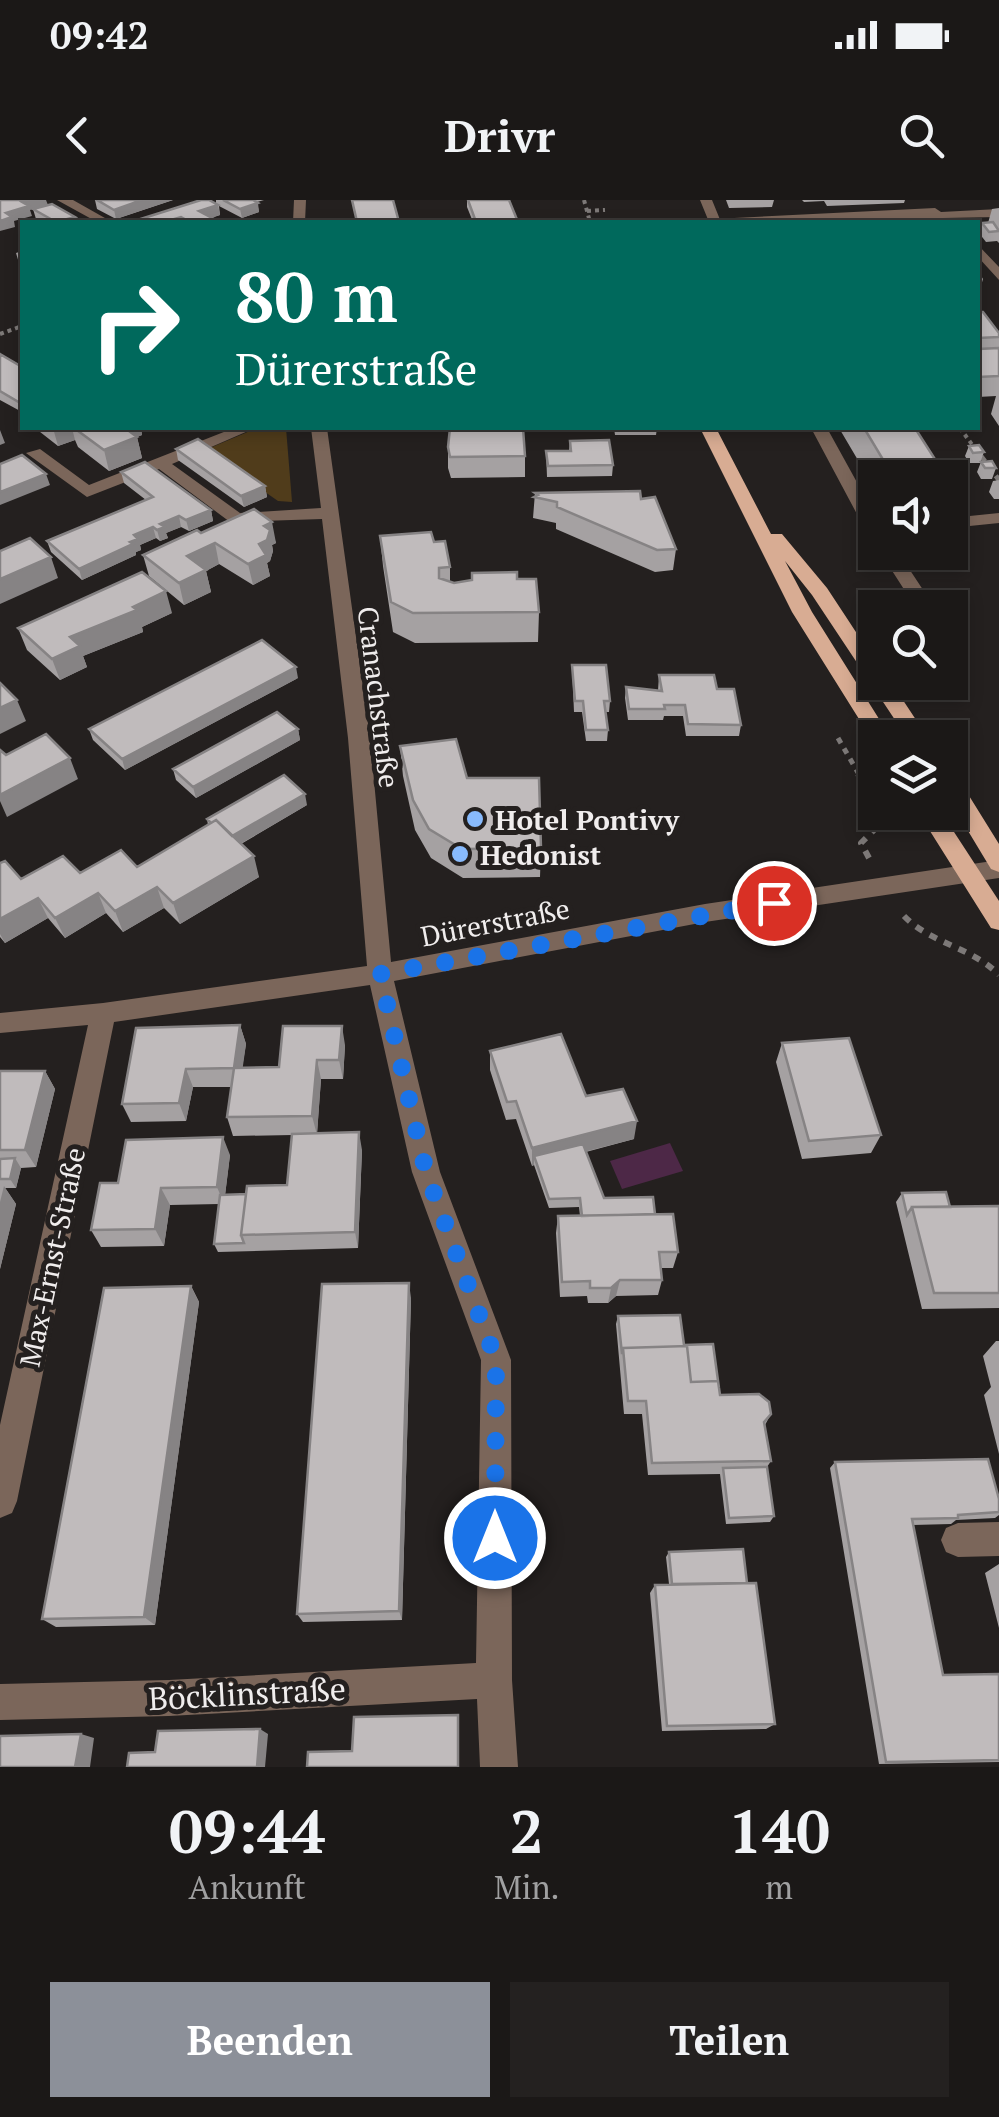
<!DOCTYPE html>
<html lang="de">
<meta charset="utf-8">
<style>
body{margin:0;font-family:"PT Serif",serif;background:#242120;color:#f1f3f6;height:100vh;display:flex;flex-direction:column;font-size:38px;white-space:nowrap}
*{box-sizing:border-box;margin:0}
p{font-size:32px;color:#a0a0a1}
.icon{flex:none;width:55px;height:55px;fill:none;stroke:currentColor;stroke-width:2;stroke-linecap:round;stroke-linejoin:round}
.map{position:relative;height:1567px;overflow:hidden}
.panel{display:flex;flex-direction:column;background:#1b1817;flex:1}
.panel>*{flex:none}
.guide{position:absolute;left:20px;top:20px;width:960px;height:210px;border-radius:0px;box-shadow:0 5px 15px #0003,0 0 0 2px #393736;background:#00695c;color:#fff;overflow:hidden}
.tools{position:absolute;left:858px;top:260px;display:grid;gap:20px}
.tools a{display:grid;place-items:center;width:110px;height:110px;border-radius:0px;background:#1b1817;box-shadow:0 5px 15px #0003,0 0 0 2px #393736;font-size:50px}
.pin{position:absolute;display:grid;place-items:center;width:85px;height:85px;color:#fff;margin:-42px;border:5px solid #fff;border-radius:50%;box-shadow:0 2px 10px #0007}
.me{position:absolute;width:110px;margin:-55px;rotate:0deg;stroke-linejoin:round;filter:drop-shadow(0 0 8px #0008)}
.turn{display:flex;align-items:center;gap:35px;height:210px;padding:0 50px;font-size:45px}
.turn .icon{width:130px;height:130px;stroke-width:2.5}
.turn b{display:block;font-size:70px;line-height:85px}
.eta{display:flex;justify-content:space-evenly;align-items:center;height:170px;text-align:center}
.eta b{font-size:60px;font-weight:600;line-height:70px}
.action{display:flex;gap:20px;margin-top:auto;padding:20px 50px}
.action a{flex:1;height:115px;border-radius:0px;background:#8c9099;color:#fff;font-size:40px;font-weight:600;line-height:115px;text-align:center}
.action a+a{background:#242120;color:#f1f3f6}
.status{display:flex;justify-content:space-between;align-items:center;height:70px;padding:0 50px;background:#1b1817;direction:ltr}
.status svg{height:28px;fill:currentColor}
header{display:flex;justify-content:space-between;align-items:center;height:130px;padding:0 50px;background:#1b1817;font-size:45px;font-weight:600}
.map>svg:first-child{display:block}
.green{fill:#503c1b}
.water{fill:#4d2847}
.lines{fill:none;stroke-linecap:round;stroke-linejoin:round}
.path-far2{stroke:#7d7978;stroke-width:4;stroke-dasharray:4 4;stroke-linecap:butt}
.path-far1{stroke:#7d7978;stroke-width:5;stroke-dasharray:6 6;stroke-linecap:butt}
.path{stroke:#7d7978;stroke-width:6;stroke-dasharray:8 8;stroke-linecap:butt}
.minor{fill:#7b665a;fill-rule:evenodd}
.major{fill:#d8ac93;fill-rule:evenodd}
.wall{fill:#a5a1a2}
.shaded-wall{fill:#868384}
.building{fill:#c0bbbc;stroke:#868384;stroke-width:2.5}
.route{stroke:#1a73e8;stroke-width:18;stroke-dasharray:0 32.4}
.poi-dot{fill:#88bafc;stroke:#24201f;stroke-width:4}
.labels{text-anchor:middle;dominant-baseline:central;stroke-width:10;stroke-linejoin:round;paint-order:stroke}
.street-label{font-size:28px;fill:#f0eded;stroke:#24201f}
.poi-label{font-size:28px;font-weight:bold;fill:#f0eded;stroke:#24201f;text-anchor:start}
.near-street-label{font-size:32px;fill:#f0eded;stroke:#24201f}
</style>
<div class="status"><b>09:42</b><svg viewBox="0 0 49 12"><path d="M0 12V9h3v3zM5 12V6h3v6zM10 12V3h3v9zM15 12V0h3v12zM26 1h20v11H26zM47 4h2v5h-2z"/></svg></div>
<header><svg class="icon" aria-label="back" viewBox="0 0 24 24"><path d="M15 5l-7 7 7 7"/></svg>Drivr<svg class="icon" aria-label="search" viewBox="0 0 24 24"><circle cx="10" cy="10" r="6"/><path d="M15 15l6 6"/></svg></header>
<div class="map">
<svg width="999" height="1567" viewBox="0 0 999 1567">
<rect width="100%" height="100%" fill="#24201f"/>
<!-- green -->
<path class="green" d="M257,228h29l6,74 -14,-1 -73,-51z"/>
<!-- water -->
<path class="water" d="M670,943l13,28 -61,18 -12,-28z"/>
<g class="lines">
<!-- path-far2 -->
<path class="path-far2" d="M584,0l6,22
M587,11l18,-1
M0,134l22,-8
M960,228l16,22"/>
<!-- path-far1 -->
<path class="path-far1" d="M974,247l25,33
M838,538l22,38"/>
<!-- path -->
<path class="path" d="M858,574l17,29
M869,658l-8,-15 15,-15 1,-16
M904,716c27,28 68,31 95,59"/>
<!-- minor -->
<path class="minor" d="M57,0h16l39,22h-15z
M294,0h12l-1,22h-12z
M700,0h12l9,22h-12z
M935,8l6,4 58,-3v8l-271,5 6,-4z
M978,45l21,22v13l-21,-23z
M234,228h21l-83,36 68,49 81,-5 -10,-80h16l43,310 21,224 314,-58 294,-44v18l-294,44 -311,59 46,191 71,188 1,320 6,87h-38l-3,-68 -308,17 -169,4v-36l169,-4 307,-17 5,-303 -69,-188 -42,-187 -256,37 -97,479 -5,12 -12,5v-93l88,-400 -88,8v-20l103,-10 264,-37 -19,-228 -26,-219 -92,3 -71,-53 -72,28 -61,-44 14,-4 49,36z
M811,228h16l48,87v21l-9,-5z
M999,313v10l-49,5v-10z
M880,352h18l37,56h-19z
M999,1322v34l-41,1 -12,-5 -5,-12 5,-12 12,-5z"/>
<!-- major -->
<path class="major" d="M626,18h28l6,4h-40z
M700,228h16l55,106h11l45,54 48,73v21h16l37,56h-21l-95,-143 -27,-34 27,51 79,126h-16l-1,5 -82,-131z
M950,575l8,3 41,66v28l-8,-3 -41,-68z
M918,612h23l58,89v29l-8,-2z"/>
</g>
<!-- wall -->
<path class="wall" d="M95,0h78l-57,19 -19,-10z
M216,0h48l-7,2 2,10 -17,6 -23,-12 1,9 -9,3 2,4h-82l85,-18z
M467,0h42l9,22h-45l-6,-15z
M726,0h48l-2,7 -43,1z
M802,0h103l-1,3 -77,3 -3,-5 -20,1z
M999,8v35l-2,-2 -11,1 -7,-9 3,-10h6l4,-14z
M33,9l44,13h-35l-6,-3z
M22,51v14l-3,-2 -3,-10z
M978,71l5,8 -3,10h-2z
M978,108l21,25v93l-8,-12 5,-18 -18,1z
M0,154l22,13v45l-22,-12z
M35,228h106l1,7 -5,2 5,21 -33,13 -31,-24 -3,-7 -17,6z
M374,228h31l-1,4h-30z
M614,228h43l-1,7h-41z
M839,228h76l32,50h-72v11z
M570,241l43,24 -1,11 -65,1 -1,-26h23z
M969,246l15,6 -4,11h-11l-4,-7z
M448,247l77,9v21l-74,1 -3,-10z
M176,249l89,37 2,11 -23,10 -66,-47z
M981,262l15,6 -4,11h-11l-4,-7z
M121,272l90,38 2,11 -24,10 -8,-4 -15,6 2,5 -8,3 -4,-3 -16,7 1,5 -5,2v3l-54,25 -31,-28 -4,-11 99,-41 -22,-17z
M999,280v19h-5l-5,-7 4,-11z
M535,293l106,6 35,50 -3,21 -18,2 -99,-43v-6l-23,-5z
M267,318l9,25 -4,2 1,6 -3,10 -3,2 3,13 -17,9 -34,-21 -13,7 5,21 -27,13 -35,-29 -6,-21 58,-22z
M380,336l70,31v15l4,1 63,-4 22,33 -1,30 -123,1 -22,-11 -10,-66z
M172,413l-30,14 1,5 -60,24 4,11 -27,13 -33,-30 -9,-22z
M572,465l38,36 -1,11h-4l3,18 -1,11h-21l-4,-29h-8z
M659,475l58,14 24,36 -2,11h-53l-3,-20h-19l-1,4h-35l-3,-22 1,-11 32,4z
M298,478l-173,92 -32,-30 -4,-11z
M298,529l2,11 -104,58 -20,-18 -3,-11z
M400,546l67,32 74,70 -1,29 -77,1 -32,-20 -16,-28 -12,-54z
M307,605l-66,39 18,33 -79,47 -16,-16 -41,24 -17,-19 -41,25 -17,-20 -43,25 -5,-6v-74l21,16 116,-12 71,-42 -1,-6z
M240,825l6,19 -4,24 37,-1 66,-22 -2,34h-22l-4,54 45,17 -4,98 -140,4 -4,-8 5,-40 -49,1 -6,41 -63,1 -10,-17 27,-47 112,-28 -5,40 21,-1 41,-9 5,-50 -59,1 -6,-19 4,-30h-38l-7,34 -55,1 -9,-18z
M782,843l99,92 -10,18 -69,6 -26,-97z
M490,851l96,45 48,43 -48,13 18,46 51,16 23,38 -5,16h-12l1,12 -4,15 -42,1 -8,7h-20l-1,-7 -27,1 -4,-64 2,-17h22l-1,-9 -30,1 -15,-43 -2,1 -16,-47 -10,1 -16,-50z
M0,871h45l10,18 -19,78 -15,1 -5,20h-11l11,16 -16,65z
M902,993l48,14 49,-1v102l-77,1 -26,-107z
M191,1086l8,16 -44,323 -99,2 -14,-8z
M411,1098l-9,322 -99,2 -6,-8z
M618,1116l66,29 36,50 51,19 -6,11 6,36 -4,6 7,49 -4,6 -44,2 -6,-50 -72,1 -6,-61h-18l-8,-90z
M996,1141h3v113l-15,-59 7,-8 -8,-31z
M835,1262l164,37v16l-4,3 -39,2 -5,4 -38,1 30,150 56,-1v88l-120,2 -49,-296z
M669,1352l78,31 28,141 -9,5 -104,2 -12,-138 5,-8 14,-1 -3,-27z
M999,1364v64l-14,-55z"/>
<!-- shaded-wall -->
<path class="shaded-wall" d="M29,0h17l2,5 -18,5 2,6 -18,5 1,6 -15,4v-10l6,-8 16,-11z
M142,0h31l-57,19 -2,-9z
M258,3l1,9 -17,6 -2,-9z
M218,5l2,10 -19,6 -2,-10z
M75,17l2,5h-20z
M181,17l1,5h-18z
M53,228h19l3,12 -17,6z
M119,228h22l1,7 -5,2 5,21 -33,13 -5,-21z
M0,230l5,13 -5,2z
M46,274l4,11 -50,20v-13z
M265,286l2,11 -23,10 -3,-11z
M211,310l2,11 -24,10 -3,-11z
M179,316l2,11 -15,6 2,5 -8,3 -3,-11 3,-6z
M260,322l8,2 4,-2 4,21 -4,2 1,6 -3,10 -3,2 3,13 -17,9 -5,-21 11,-20z
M153,327l3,11 -16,7 1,5 -5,2v3l-54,25 -3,-11 51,-27 4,-7z
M215,343l4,21 -13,7 5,21 -27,13 -5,-22 8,-27z
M51,357l7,21 -58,26v-25z
M166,391l6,22 -30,14 1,5 -60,24 4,11 -27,13 -8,-21 18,-22z
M296,467l2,11 -173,92 -3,-11z
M17,500l9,21 -26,13v-26z
M298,529l2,11 -104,58 -3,-11z
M70,558l8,21 -71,38 -7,-16v-6z
M305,594l2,11 -77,45 -2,-11z
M254,656l5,21 -79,47 -7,-21z
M157,687l7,21 -41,24 -8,-21z
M98,693l8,20 -41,25 -10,-20z
M38,698l10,20 -43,25 -5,-9v-15z
M240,825l6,19 -6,43 -6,-19z
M342,826l3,19 -2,34 -4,-19z
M317,860l4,19 -4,56 -5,-19z
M186,869l7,18 -7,34 -7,-18z
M45,871l10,18 -19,78 -11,-17z
M637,921l-3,18 -97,25 -3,-8v9l-2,1v-18z
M359,932l3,18 -4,98 -3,-16z
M223,937l7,18 -6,49 -7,-17z
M15,958l6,10 -5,20 -6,-9z
M4,986l12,18 -16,65v-67z
M161,988l9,17 -6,41 -9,-17z
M620,1080l-4,16 -8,7 3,-15z
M409,1083l2,15 -9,322 -3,-9z
M191,1086l8,16 -44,323 -11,-8z
M260,1529l8,5 -3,33h-8z
M81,1534l13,4 -4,29h-15z"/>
<!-- building -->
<path class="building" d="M0,0h29l-7,2 7,4 -23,7 6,4 -12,4z
M97,0h45l-28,10z
M201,0h8l9,5 -19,6 13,7 -14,4h-8l-9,-5 -17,5h-33z
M223,0h30l5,3 -18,6z
M352,0h41l6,22h-42z
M468,0h41l9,22h-42z
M52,4l23,13 -19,5 -23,-13z
M993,22l6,9 -10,1 -7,-9z
M978,112h5l16,21v4l-21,1z
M999,148v28l-21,1v-28z
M0,154l22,13v37l-22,-13z
M74,228h51l12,9 -33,13z
M450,228h73l2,28 -75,1 -2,-10z
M864,228h51l32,50h-53z
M198,239l67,47 -24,10 -65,-47z
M609,240l4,25 -65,1 -2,-15h25l-1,-10z
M979,245l5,7 -11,1 -4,-7z
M22,255l24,19 -46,18v-28z
M992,261l4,7h-11l-4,-6z
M145,262l66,48 -25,10 -7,-4 -19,8 5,3 -8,3 -4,-3 -19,8 4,4 -8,3 3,2 -54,25 -32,-28 106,-44 -32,-25z
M640,291l1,8 14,-2 21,52 -19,1 -100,-43v-5l-23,-5 4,-2 -3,-2z
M254,309l18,13 -8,4 6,4 -3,10 -8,4 7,11 -18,9 -33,-21 -28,13 19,14 -27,13 -36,-28 54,-25 4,3z
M431,332l3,10 11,-1 5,26 -11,1v10l15,5 18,-3v-7l45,-1v7h19l3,33 -126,1 -22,-11 -11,-66z
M30,338l21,19 -51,22v-28z
M142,372l24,19 -33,16 4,3 -67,27 10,9 -28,13 -34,-31z
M262,440l34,27 -174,92 -33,-30z
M572,465h34l4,36h-6l4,29h-22l-3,-29h-8z
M659,475h55l3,14h17l7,36 -53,-1 -3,-19h-21l1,4h-36l-3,-22 36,4z
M0,483l17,17 -17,8z
M277,512l21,17 -105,58 -20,-18z
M46,534l24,24 -70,37v-45l6,5z
M456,539l11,39h72l2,70 -79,1 -33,-20 -16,-29 -13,-54z
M284,575l21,19 -73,42 -16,-16 -5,3 -4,-4z
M216,620l38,36 -81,47 -16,-16 -42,24 -17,-18 -43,25 -17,-20 -38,21v-56l5,-2 16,18 42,-23 17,17 41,-23 16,17z
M240,825l-6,43 -48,1 -7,34 -57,1 14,-76z
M283,826h59l-3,34h-22l-5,56 -85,1 7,-49 45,-1z
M561,834l25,62 37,-7 14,32 -105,27 -16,-47 -9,1 -17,-51z
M849,838l32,97 -72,6 -27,-98z
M0,871h45l-20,79h-25z
M359,932l-4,100 -114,3 6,-49 40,-1 5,-51z
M223,937l-6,50 -56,1 -6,41 -64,1 9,-47h18l8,-43z
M583,944l21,54 49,-1 2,17 -73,2 -2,-18 -31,1 -15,-43z
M15,958l-5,21h-10v-20z
M946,992l4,15h-38l-5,8 -5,-22z
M246,994l-5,41 3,8 -30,1 6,-49z
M999,1006v87h-65l-22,-86z
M673,1014l5,38h-19l3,28h-42l-9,8h-21v-7l-28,1 -4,-66z
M409,1083l-10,328 -102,3 25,-330z
M191,1086l-47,331 -102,2 62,-331z
M680,1115l4,30 29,-1 6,44 -1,-7 -27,1 -4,-36 -64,2 -1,6 -4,-38z
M687,1146l4,36 27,-1 2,14 39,-1 10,8 2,12 -7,8 7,39 -119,2 -6,-62h-18l-5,-53z
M988,1259l11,40v13l-41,3v3l-46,1 31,156 56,-1v86l-113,2 -51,-300z
M767,1267l7,49 -45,2 -6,-50z
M743,1349l4,34 -75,1 -3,-32z
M756,1383l19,141 -108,2 -12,-141z
M458,1515v52h-151l1,-15 44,-1 2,-34z
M260,1529l-3,38h-130l2,-14 26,-1 3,-21z
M81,1534l-6,33h-75v-31z"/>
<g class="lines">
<!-- route -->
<path class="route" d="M495,1338l1,-178 -70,-188 -46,-198 394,-71"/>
</g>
<!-- markers -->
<g class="poi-dot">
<circle cx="475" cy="619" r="10"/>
<circle cx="460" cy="654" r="10"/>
</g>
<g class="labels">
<!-- street labels -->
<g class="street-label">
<text transform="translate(379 497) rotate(83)">Cranachstraße</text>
<text transform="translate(495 722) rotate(-11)">Dürerstraße</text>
<text transform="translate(52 1057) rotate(-78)">Max-Ernst-Straße</text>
</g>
<!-- poi labels -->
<g class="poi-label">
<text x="495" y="619">Hotel Pontivy</text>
<text x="480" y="654">Hedonist</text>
</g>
<!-- near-street labels -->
<g class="near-street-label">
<text transform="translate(247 1493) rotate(-3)">Böcklinstraße</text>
</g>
</g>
</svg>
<div class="tools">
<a><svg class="icon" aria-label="sound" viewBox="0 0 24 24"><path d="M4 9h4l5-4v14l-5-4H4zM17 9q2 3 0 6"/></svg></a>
<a><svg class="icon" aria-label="search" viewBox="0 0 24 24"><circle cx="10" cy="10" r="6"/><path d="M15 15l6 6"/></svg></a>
<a><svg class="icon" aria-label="layers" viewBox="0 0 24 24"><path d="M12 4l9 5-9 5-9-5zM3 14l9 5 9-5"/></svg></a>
</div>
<div class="pin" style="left:774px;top:703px;background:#d93025"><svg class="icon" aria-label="arrive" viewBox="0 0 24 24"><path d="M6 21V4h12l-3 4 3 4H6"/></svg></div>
<svg class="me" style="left:495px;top:1338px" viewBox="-20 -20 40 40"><circle r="17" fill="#1a73e8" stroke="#fff" stroke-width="3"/><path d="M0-11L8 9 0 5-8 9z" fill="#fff"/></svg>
<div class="guide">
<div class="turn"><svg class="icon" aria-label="right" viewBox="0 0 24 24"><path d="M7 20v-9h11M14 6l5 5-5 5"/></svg><div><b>80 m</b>Dürerstraße</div></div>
</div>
</div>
<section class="panel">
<div class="eta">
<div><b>09:44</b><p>Ankunft</p></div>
<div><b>2</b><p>Min.</p></div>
<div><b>140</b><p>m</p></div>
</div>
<div class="action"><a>Beenden</a><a>Teilen</a></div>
</section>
